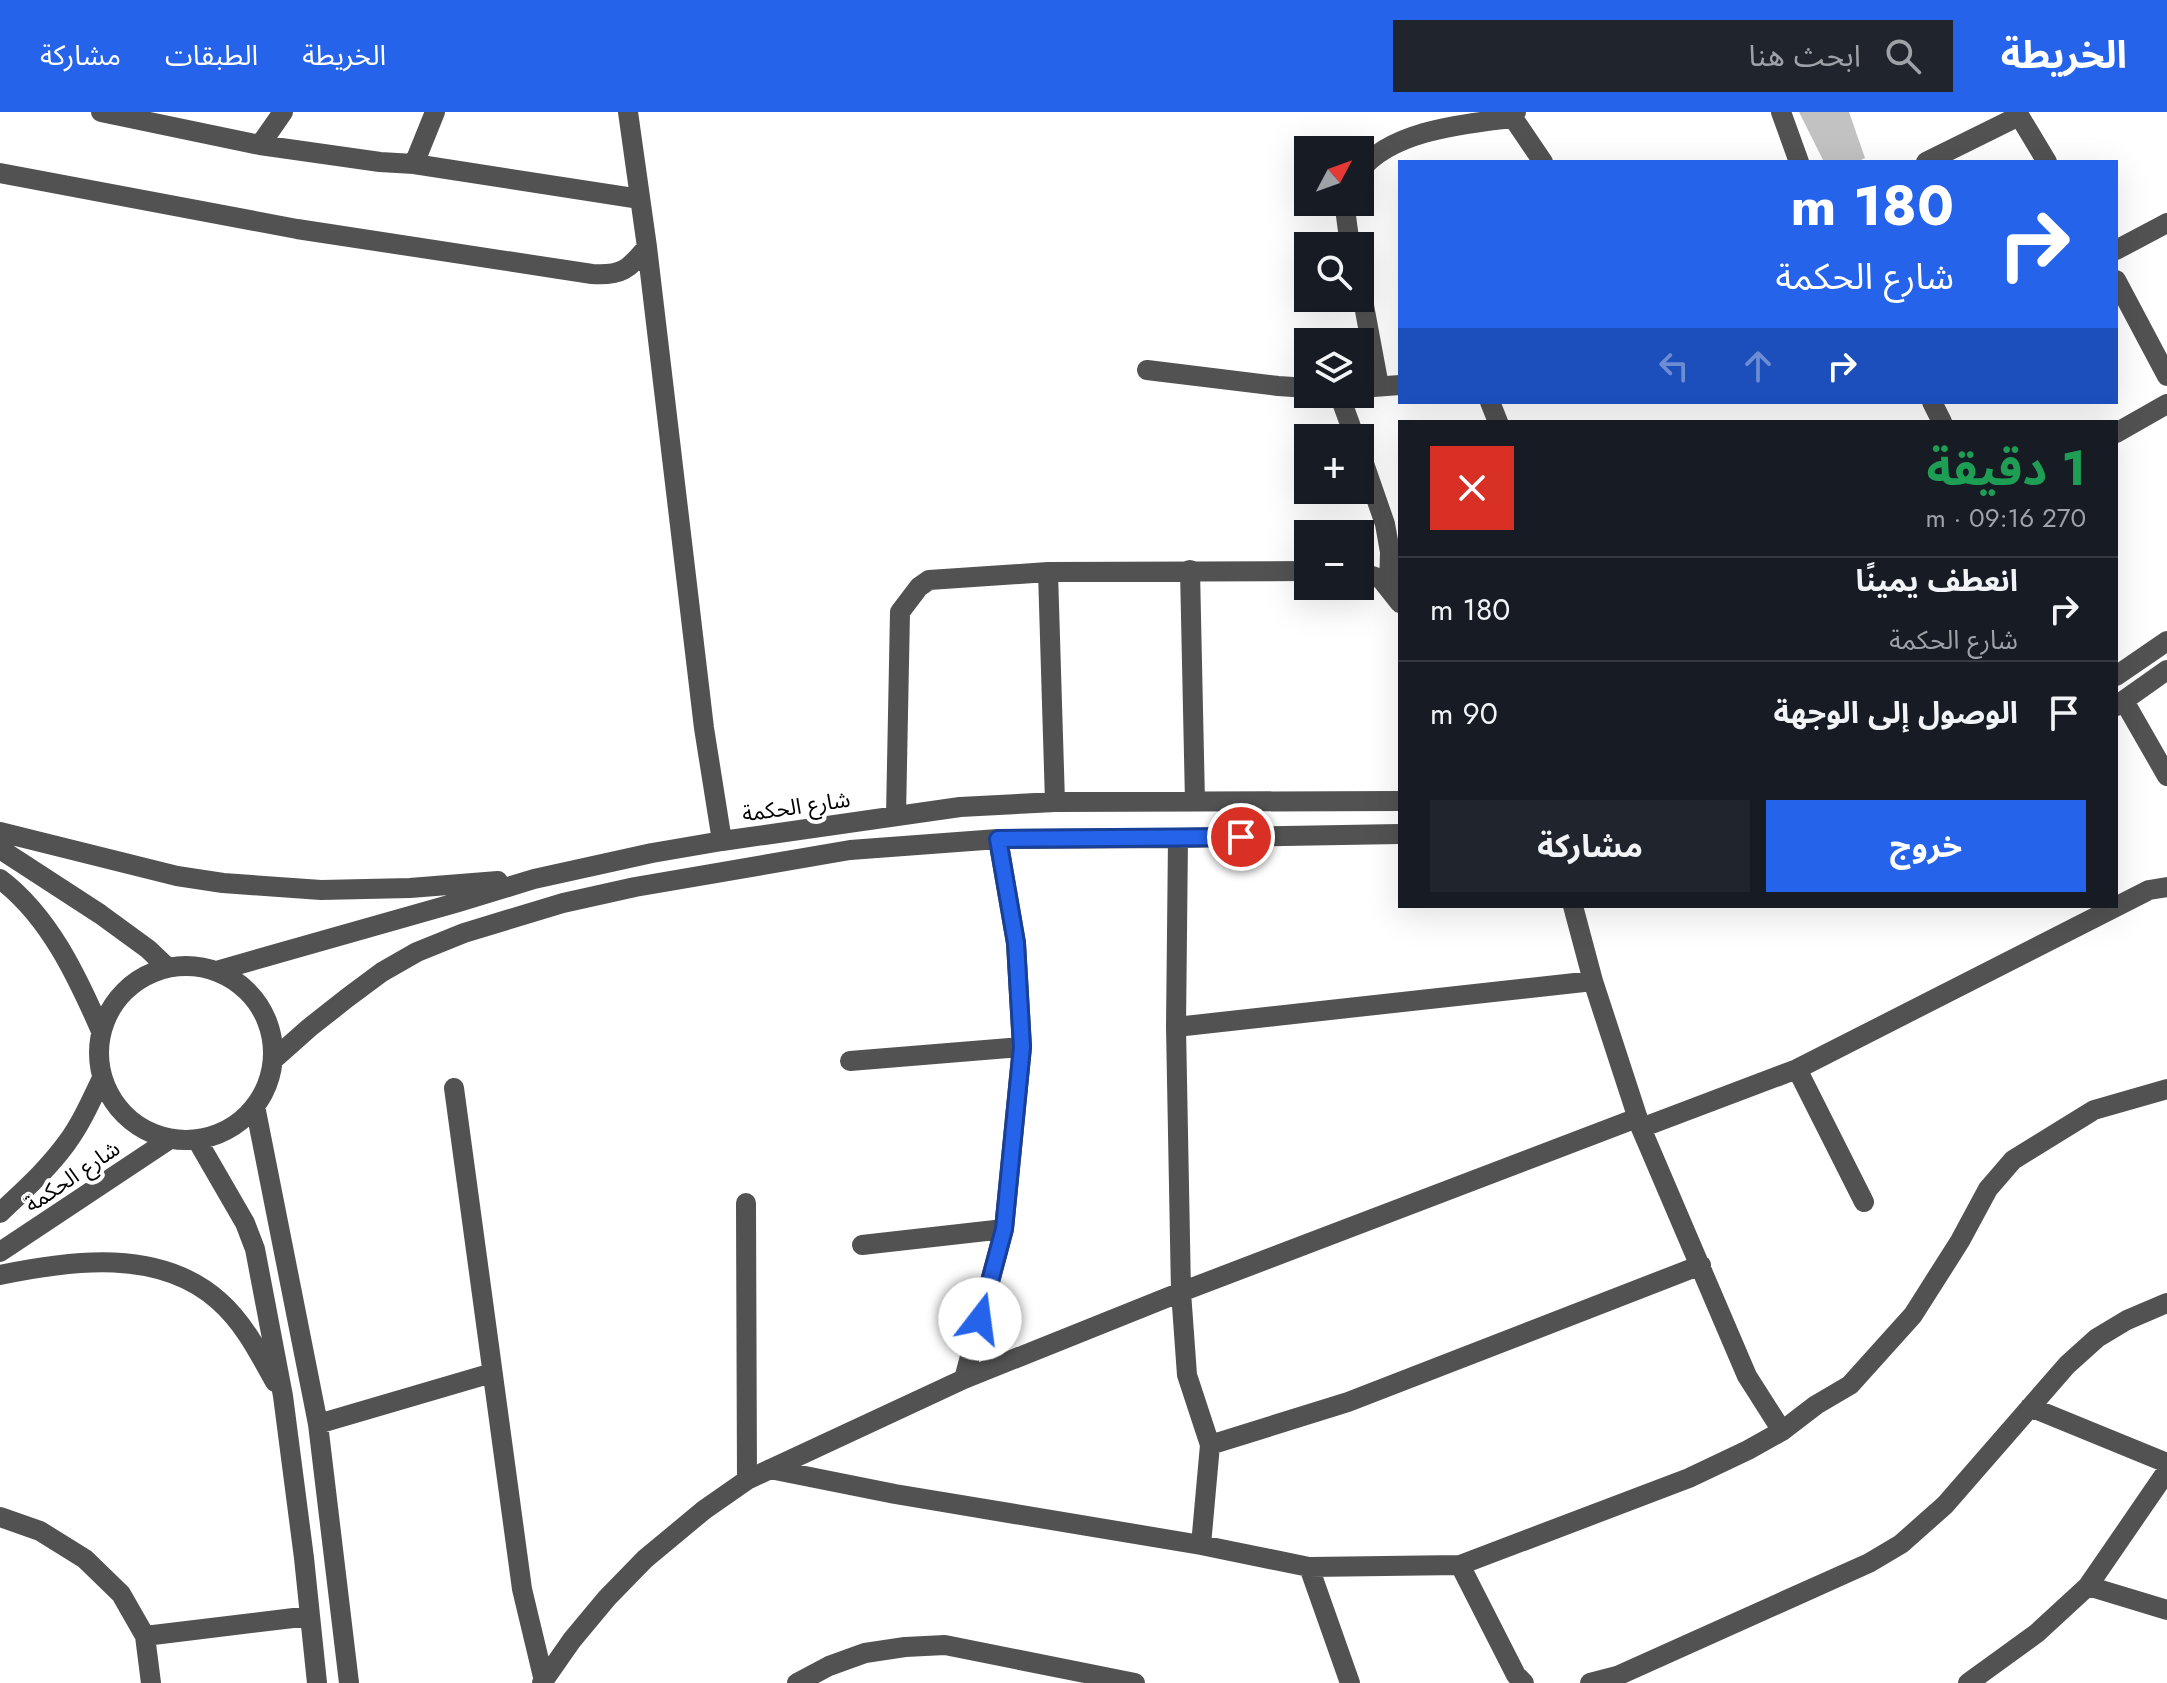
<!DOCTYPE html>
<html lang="ar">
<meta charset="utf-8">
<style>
body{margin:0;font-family:Jost,"Noto Sans Arabic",sans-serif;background:#20242c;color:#f1f3f6;direction:rtl;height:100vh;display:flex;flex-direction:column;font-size:30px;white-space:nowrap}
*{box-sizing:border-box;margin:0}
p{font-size:26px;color:#9ea1a6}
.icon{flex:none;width:44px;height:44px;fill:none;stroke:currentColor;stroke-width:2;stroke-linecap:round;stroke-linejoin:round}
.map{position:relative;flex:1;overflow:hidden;direction:ltr}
.drawer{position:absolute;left:1398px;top:308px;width:720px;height:488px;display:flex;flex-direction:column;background:#171b24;border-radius:0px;box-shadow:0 8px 32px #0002;direction:rtl}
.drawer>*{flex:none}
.banner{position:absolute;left:1398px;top:48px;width:720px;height:244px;border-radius:0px;box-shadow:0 8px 32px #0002;direction:rtl;background:#2563eb;color:#fff;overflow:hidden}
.needle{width:52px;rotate:49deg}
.buttons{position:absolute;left:1294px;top:24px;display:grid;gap:16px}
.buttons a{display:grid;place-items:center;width:80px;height:80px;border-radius:0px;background:#171b24;box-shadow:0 8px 32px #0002;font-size:40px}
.pin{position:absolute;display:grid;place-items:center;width:68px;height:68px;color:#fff;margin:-34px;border:4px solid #fff;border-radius:50%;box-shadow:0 2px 8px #0007}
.me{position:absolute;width:88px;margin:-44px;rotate:15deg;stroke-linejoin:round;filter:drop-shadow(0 0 6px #0008)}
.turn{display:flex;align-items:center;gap:28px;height:168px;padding:0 32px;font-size:36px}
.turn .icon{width:104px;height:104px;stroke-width:2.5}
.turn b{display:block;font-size:56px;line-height:68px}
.lanes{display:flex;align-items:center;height:76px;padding:0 32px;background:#0003;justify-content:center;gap:40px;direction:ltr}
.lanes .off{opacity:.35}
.round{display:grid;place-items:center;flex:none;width:84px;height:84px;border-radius:0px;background:#20242c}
.overview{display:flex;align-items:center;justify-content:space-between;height:136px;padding:0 32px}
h1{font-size:48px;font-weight:700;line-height:60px;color:#1e9e55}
.primary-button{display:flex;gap:16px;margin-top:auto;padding:16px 32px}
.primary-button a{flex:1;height:92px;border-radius:0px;background:#2563eb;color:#fff;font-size:32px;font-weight:700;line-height:92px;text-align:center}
.primary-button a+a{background:#20242c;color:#f1f3f6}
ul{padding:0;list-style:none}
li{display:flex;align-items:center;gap:24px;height:104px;padding:0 32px;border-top:2px solid #363941}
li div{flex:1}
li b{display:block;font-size:30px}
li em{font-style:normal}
header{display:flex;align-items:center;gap:48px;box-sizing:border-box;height:112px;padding:0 40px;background:#2563eb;color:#fff}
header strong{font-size:38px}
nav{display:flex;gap:44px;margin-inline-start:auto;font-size:28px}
.search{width:560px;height:72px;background:#20242c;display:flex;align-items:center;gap:20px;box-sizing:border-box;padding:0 28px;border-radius:0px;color:#9ea1a6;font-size:30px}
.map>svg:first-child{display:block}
.building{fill:#c2c2c2}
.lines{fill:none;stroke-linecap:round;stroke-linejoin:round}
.minor{stroke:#525252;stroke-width:20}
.route-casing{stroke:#184099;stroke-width:20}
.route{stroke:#2563eb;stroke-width:14}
.labels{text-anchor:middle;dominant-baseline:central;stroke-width:8;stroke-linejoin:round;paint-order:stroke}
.street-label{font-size:22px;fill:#000;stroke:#fff}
</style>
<header>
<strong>الخريطة</strong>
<div class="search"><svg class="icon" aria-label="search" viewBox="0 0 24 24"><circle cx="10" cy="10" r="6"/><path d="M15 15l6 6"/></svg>ابحث هنا</div>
<nav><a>الخريطة</a><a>الطبقات</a><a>مشاركة</a></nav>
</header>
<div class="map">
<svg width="2167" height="1571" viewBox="0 0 2167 1571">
<rect width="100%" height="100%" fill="#fff"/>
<!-- building -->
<path class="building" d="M1799,0h50l16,46 -8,4h-33z"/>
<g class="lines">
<!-- minor -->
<path class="minor" d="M101,0l159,33 120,17 34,2 226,35
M628,0l19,135 57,481 18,113
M1509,0l34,50
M1781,0l18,50
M2017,0l30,50
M260,33l23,-33
M1926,50l93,-46
M414,52l21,-52
M1360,59c31,-41 105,-47 152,-53l4,-6
M0,61l297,56 295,45c30,2 37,-5 55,-27
M1347,90l-1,14 4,30
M2116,138l51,-27
M2116,168l51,96
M1360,172l19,102
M1147,258l131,16 30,2
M1360,276l40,-3
M1339,282l16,44
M1490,290l8,20
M1932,290l10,20
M2116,321l51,-29
M1360,340l25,72 5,28 -1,36
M1190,458l5,232
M1048,460l7,230
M1360,460l21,7 19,24
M2116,564l51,-35
M2124,589l43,75
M2116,594l51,-36
M896,704l4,-204 19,-25 10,-7 119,-8 260,-1
M0,720l177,44 46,7 98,7 89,-2 88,-7
M1178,726l-2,189 5,265 6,83 23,70 -9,100
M0,737l100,65 48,35 20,19
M0,767c49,37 77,97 101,152
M1573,794l20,75 48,147 106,248 35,55
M99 941a87 87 0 1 1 174 0a87 87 0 1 1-174 0Z
M216,859l243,-69 75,-23 118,-26 70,-12 238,-34 95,-5 345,-1
M1176,915l417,-46
M273,948l36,-32 38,-30 35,-26 35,-20 47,-19 99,-30 72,-16 215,-37 148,-11 180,-1 222,-4
M850,949l172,-14
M1797,957l67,133
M454,976l68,501 22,92
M255,994l63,318 31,259
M1641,1016l156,-59 352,-179 18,-3
M197,1028l48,83 10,26 28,147 21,162 13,125
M746,1091l1,277
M0,1101c23,-22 47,-43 66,-69 15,-20 25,-43 36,-66
M862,1133l142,-16
M0,1140l170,-113
M0,1163c71,-15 160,-27 219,26 25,22 40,52 56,81
M964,1267l40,-150 18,-182 -6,-104 -18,-104
M2030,1295l137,56
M318,1312l174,-51
M1210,1333l138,-43 353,-137
M770,1357l125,25 306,51 108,22 151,-2 229,-87 59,-28 34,-19 34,-26 34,-20 63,-70 47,-74 28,-52 25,-29 81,-50 73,-21
M0,1405l40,14 45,28 36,35 24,42
M1460,1453l56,110 8,8
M1309,1455l41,116
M2088,1474l79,24
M151,1571l-6,-47 165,-20
M542,1571l30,-43 35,-42 38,-39 59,-49 43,-30 217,-101 217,-87 456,-174
M797,1571l32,-17 36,-13 40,-6 40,-2 190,38
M1590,1571l27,-7 252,-113 32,-19 44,-39 122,-140 30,-27 30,-18 40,-17
M1968,1571l69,-50 51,-47 79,-115"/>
</g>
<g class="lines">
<!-- route casing -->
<g class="route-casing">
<path id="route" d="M980,1207l24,-90 18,-182 -6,-104 -18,-104 243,-2"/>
</g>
<!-- route -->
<use href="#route" class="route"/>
</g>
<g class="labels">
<!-- street labels -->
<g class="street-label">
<text transform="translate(796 694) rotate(-8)">شارع الحكمة</text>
<text transform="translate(72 1064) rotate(-34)">شارع الحكمة</text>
</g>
</g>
</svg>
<div class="buttons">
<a><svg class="needle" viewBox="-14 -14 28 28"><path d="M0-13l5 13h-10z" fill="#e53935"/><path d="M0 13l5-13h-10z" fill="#9ea1a6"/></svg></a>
<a><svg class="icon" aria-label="search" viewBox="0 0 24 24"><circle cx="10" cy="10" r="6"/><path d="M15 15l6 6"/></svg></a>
<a><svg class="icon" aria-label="layers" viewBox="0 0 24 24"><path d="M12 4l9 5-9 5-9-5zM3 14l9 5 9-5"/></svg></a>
<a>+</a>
<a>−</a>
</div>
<div class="pin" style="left:1241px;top:725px;background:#d93025"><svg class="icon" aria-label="arrive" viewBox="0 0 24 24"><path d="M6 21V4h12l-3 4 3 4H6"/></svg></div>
<svg class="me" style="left:980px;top:1207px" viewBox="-20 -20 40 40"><circle r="19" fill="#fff"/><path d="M0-13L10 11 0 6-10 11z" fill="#2563eb"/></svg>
<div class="banner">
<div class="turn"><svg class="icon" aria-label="right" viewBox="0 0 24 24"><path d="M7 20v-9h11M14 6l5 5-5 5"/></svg><div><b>180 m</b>شارع الحكمة</div></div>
<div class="lanes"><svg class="icon off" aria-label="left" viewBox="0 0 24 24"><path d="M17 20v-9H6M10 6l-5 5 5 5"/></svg><svg class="icon off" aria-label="ahead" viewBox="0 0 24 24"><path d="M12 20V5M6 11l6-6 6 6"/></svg><svg class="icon" aria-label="right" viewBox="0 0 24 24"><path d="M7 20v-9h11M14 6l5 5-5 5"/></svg></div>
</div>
<section class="drawer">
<div class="overview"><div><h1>1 دقيقة</h1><p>270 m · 09:16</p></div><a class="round" style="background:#d93025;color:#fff"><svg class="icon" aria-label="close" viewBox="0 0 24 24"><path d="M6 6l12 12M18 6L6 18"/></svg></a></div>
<ul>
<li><svg class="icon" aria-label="right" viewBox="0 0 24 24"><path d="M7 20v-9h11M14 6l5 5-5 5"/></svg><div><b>انعطف يمينًا</b><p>شارع الحكمة</p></div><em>180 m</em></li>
<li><svg class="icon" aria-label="arrive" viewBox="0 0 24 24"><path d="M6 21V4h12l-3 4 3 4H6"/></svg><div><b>الوصول إلى الوجهة</b></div><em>90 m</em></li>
</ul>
<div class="primary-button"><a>خروج</a><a>مشاركة</a></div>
</section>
</div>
